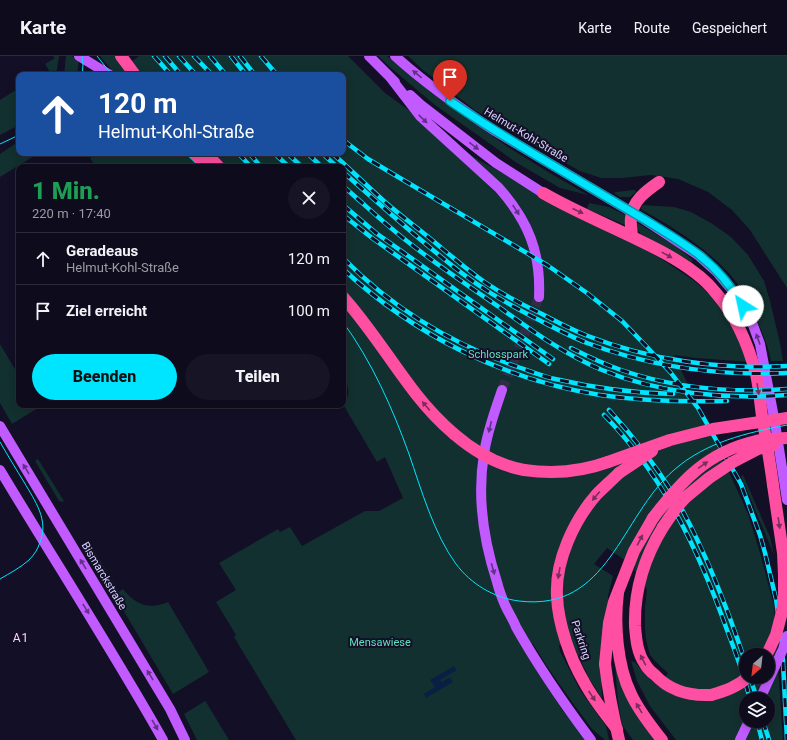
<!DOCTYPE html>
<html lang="de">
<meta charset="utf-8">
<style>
body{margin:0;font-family:Roboto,sans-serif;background:#171425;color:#f1f3f6;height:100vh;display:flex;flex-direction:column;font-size:15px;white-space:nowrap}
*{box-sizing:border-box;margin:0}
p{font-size:13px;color:#9b9ba3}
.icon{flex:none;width:22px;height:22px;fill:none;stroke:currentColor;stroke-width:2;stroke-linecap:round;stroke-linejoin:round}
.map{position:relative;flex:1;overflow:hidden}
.side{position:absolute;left:16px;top:108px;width:330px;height:244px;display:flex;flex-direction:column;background:#0e0b1c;border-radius:8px;box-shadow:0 2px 10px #0003,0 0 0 1px #2e2b3b}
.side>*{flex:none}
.banner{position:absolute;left:16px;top:16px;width:330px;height:84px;border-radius:8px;box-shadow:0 2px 10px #0003,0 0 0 1px #2e2b3b;background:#1a4fa0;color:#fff;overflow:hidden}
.needle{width:26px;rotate:208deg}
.fabs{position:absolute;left:739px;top:592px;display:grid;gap:8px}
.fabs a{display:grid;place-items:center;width:36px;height:36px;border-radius:50%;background:#0e0b1c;box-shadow:0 2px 10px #0003,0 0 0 1px #2e2b3b;font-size:20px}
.pin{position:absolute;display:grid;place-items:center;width:34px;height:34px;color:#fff;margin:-41px -17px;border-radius:50% 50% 50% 0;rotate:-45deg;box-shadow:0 0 4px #0007}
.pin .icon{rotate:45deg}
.me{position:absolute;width:44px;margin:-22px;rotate:325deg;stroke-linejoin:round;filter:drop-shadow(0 0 3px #0008)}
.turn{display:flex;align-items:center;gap:14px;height:84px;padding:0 16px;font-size:18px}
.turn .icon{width:52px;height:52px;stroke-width:2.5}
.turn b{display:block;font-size:28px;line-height:34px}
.round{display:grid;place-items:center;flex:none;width:42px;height:42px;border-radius:21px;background:#171425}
.headline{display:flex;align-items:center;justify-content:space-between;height:68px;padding:0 16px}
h1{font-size:24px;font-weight:800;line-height:30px;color:#1e9e55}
.cta{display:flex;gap:8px;margin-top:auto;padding:8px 16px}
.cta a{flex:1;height:46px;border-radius:24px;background:#00e5ff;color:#111;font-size:16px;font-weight:800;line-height:46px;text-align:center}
.cta a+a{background:#171425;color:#f1f3f6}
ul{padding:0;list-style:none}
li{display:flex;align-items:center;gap:12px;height:52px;padding:0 16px;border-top:1px solid #2e2b3b}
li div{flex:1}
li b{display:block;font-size:15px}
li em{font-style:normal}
header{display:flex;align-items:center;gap:24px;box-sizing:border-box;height:56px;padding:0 20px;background:#0e0b1c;border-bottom:1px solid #2e2b3b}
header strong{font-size:19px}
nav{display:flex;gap:22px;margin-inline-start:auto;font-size:14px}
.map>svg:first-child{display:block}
.green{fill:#12302f;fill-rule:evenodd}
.water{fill:#0a1f44}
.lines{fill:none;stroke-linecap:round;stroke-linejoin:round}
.major-tunnel{stroke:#312d47;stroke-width:10;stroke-dasharray:10 5;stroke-linecap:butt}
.major{stroke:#c25bff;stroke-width:10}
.highway{stroke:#ff4fa3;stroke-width:12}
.tram{stroke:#00e5ff;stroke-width:1}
.rail-casing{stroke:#00e5ff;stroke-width:4.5}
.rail{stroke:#130f26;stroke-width:3;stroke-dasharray:9;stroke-linecap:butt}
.major-bridge{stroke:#c25bff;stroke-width:10}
.highway-bridge{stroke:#ff4fa3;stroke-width:12}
.oneway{fill:#623188}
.oneway2{fill:#7d2c5e}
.route-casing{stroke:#0095a6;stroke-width:10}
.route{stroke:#00e5ff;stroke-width:7}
.labels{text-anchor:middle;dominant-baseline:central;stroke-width:4;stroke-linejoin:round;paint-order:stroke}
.street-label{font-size:11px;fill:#d9d4ff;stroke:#130f26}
.park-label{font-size:11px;fill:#5fe0c0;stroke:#130f26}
.neighbourhood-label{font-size:12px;letter-spacing:1px;fill:#ffd6f0;stroke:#130f26}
</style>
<header>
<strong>Karte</strong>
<nav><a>Karte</a><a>Route</a><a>Gespeichert</a></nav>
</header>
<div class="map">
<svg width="787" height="684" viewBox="0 0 787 684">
<rect width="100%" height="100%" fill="#130f26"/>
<!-- green -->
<path class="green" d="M53,0h6l-3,19h-11l5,-3 -5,-8 10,-6z
M66,0h6l7,4 -2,15h-13z
M100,0h16l8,11 15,-11h209l37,37 90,65 185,100 33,22 18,15 9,10 30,57 -54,-4 -22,-3 60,128 14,31 12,39 14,53 9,134h-107l-26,-34 -13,-25 -6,-20 4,1 10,13 14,12 9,-14 -11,-10 -7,-8 -4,-15 -1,-13v-20l2,-17 -13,-21 1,-2 -28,-19 -13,16 19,12 -5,20v7l-7,61 1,35 -13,-21 -13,-27 -17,-6 1,6 20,39 26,36 3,14h-4l-13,-11 -20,-27 -26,-37 -14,-23 4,28 27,41 24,29h-291l-62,-103 2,-2 -20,-33 20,-12 -17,-27 59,-34 2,3 10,-5 12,19 63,-35h14l24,-13 -18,-41 -8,5 -33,-56c6,-14 6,-17 -1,-30v-209h-247l-6,-9h1l-2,-5h254v-78h-231l2,-2zM746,599h22v22h-22zM746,643h22v22h-22z
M378,0h9l45,37 76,54 40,25 40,23 -28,-7 -43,-25 -82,-58 -44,-37z
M408,0h379v232l-37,-58 -18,-20 -24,-18 -30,-13 -27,-4 -29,3h-21l-21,-7 -33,-18 -71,-42 -53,-41z
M19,32v37l-19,10v-35z
M19,85v12h20l-39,24v-23z
M633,134h2l1,2 -6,5h-10l-6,-4 2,-1z
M589,147l20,4 16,8v10l-38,-16z
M643,149l31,2 17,5 20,11 20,14 17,18 16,26 6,20 10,42 3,18h-12c-2,-12 -7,-23 -11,-34 -3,-7 -5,-14 -8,-20 -7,-12 -15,-25 -24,-35 -25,-26 -55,-45 -86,-62l-1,-2z
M636,166l41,25 16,13 -2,2 -17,-10 -33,-18 -4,-5z
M0,288l19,32v29h18l1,3 -26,16 -12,-21z
M38,403l26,42 -2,1 -3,-1 -24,-40z
M743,419l27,62 4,18 -33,-79z
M93,493l26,43 4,-3c12,16 27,21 45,13l41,70 -36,22 -83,-140 1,-4z
M615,609l42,75h-24l-11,-15 -4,-23z
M205,645l1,1 23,38h-32l-13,-26z"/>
<!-- water -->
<path class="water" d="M454,610l3,4 -17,10 2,2 8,-5 3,5 -27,16 -2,-4 11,-7 -5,-7z"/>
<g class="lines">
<!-- major-tunnel -->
<path class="major-tunnel" d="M502,334l37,-93"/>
<!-- major -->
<path class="major" d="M79,0l31,19
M369,0l26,26
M395,0c31,28 65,52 100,75l150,89 53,35 19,17 20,24 13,21 10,27 15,79 12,77
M390,21l30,39 79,72c29,33 42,64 40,109
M410,39l11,10 75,58 47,30
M502,334c-7,21 -15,42 -18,64 -7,42 0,88 13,128 2,8 5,16 8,23 3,7 8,14 11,22 22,39 48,77 75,113
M0,370l170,283 15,31
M0,414c54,90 111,178 163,270
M740,684l9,-19"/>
<!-- highway -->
<path class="highway" d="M121,0l14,19
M194,97l14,14
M206,97l13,14
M543,137c40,23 83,39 123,61 18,10 37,22 50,39 20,23 32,51 40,81 3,13 4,28 6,42 4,23 8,46 11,69
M632,181c0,-6 -2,-13 -1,-19 1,-17 15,-27 28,-36
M343,241c27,30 48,65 73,97 11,14 24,28 38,40
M524,414c29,4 57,2 84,-8
M663,471c-19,31 -29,62 -28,99 1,12 2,27 10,38 2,4 6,8 10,11 15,16 35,21 56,20
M618,537c-4,30 -1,73 13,101 8,17 19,31 31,46
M605,608l4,-41 5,-21 20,-51 11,-19 8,-14
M617,673c-12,-15 -24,-30 -33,-47 -14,-24 -26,-58 -27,-86 -2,-35 17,-76 40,-102 7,-7 15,-14 22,-21"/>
<!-- tram -->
<path class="tram" d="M82,0l1,9 -1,10
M97,0l15,19
M0,88l19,-9
M185,97l15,14
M343,266c29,40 49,85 66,132 12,35 25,80 47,110 15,20 38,34 63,37 90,11 101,-84 155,-131 32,-28 72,-37 113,-45
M0,386c8,14 16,27 24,40 11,19 25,38 16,60 -2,7 -6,13 -11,18 -9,8 -19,13 -29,19"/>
<!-- rail casing -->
<g class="rail-casing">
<path id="rail" d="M154,0l17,19
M165,0l16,19
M179,0l17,19
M194,0l18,19
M210,0l16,19
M231,0l15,19
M240,0l15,19
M261,0l16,19
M343,84l25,19 20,12 159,94 40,28 35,28 25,26 24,26 27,35 43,76 19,51 5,18 11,46 6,44 5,97
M238,97l13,14
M249,97l12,14
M274,97l15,14
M287,97l15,14
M307,97l15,14
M322,97l15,14
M332,97c18,16 35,33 53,49 15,13 31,25 47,38 18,15 35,30 54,43 18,12 37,22 56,31 15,8 30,16 46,22 61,24 134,34 199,30
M343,116c26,23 52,46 78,68 20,17 40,34 62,48 16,11 33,20 50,29 18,9 36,19 54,26 64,24 132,33 200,30
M343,130c23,20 45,41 69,59 28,22 58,42 87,62 32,23 66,48 103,63 56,23 125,30 185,25
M343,149l33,28 177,126
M343,159l29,23 177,126
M343,202c49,50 109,86 175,109 12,4 24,9 37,12 39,9 78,14 118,15
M343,213c71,66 161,111 257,126 42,6 85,7 127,6
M571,292c16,8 33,16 50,22 53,18 111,23 166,19
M609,354c24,26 47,56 66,87 30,52 52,110 71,167
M604,359c59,60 95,136 123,215 9,23 17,46 23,69
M750,621l7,22
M757,665l5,19
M763,665l6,19"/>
</g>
<!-- rail -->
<use href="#rail" class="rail"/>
<!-- major-bridge -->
<path class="major-bridge" d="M760,643l23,-50 4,-13"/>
<!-- highway-bridge -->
<path class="highway-bridge" d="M454,378c21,18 43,31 70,36
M608,406l62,-22 43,-11 74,-11
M619,417l33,-22
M653,462c29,-38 55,-66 103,-77 10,-2 21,-2 31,-3
M663,471l13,-19 10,-11 23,-19 24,-16 25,-13 16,-4
M766,599l3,-5 7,-15 6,-23 2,-15v-22l-1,-22 -10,-68
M605,608c3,26 8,51 14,76
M711,639c14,-4 26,-8 37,-18"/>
</g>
<!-- one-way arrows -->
<defs><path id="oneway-solid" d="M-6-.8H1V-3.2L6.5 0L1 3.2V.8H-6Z"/></defs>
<g class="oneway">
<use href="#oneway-solid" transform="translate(417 18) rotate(-141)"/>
<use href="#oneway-solid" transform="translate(423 63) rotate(44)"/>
<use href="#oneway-solid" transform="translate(474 90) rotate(37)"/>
<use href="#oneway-solid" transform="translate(516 154) rotate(57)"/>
<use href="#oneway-solid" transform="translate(758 283) rotate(-110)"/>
<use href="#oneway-solid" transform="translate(490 371) rotate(104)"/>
<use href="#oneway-solid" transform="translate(26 413) rotate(-121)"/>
<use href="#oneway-solid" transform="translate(83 508) rotate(-121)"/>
<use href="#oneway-solid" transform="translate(493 513) rotate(74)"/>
<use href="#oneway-solid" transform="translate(86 553) rotate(58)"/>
<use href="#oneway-solid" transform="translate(150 619) rotate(-121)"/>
<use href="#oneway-solid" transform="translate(155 669) rotate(60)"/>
</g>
<g class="oneway2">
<use href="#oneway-solid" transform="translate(578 155) rotate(25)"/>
<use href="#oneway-solid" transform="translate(667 199) rotate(29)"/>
<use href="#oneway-solid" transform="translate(758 333) rotate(81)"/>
<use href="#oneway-solid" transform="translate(426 350) rotate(-130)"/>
<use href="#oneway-solid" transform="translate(703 409) rotate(-35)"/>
<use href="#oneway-solid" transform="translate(596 440) rotate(130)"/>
<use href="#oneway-solid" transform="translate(779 467) rotate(82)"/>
<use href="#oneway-solid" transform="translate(640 484) rotate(-62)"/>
<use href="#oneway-solid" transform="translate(559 517) rotate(100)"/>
<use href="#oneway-solid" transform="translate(643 604) rotate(-118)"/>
<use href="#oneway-solid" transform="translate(592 640) rotate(56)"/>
<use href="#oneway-solid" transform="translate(639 652) rotate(-121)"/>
</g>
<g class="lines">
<!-- route casing -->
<g class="route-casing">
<path id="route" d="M450,45c49,34 101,63 153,94 32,19 65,37 95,59 18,14 34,33 45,52"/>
</g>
<!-- route -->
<use href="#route" class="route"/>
</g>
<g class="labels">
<!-- street labels -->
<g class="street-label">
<text transform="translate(526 79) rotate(31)">Helmut-Kohl-Straße</text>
<text transform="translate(104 520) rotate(59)">Bismarckstraße</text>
<text transform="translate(581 584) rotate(72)">Parkring</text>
</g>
<!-- park labels -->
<g class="park-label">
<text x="498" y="298">Schlosspark</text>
<text x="380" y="586">Mensawiese</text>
</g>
<!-- neighbourhood labels -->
<g class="neighbourhood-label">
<text x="21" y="582">A1</text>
</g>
</g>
</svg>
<div class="fabs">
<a><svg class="needle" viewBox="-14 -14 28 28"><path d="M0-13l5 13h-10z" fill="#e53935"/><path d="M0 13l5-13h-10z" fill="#9b9ba3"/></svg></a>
<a><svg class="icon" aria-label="layers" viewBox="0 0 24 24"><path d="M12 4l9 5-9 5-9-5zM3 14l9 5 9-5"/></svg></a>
</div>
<div class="pin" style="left:450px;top:45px;background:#d93025"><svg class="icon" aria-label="arrive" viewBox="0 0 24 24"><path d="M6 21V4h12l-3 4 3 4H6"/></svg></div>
<svg class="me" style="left:743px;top:250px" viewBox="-20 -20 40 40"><circle r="19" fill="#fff"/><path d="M0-13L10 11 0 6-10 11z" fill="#00e5ff"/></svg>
<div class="banner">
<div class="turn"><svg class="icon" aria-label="ahead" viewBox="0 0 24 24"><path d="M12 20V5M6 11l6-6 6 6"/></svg><div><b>120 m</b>Helmut-Kohl-Straße</div></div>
</div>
<section class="side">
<div class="headline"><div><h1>1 Min.</h1><p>220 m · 17:40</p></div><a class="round"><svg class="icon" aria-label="close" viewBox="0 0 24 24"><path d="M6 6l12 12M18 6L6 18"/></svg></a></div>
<ul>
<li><svg class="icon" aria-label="ahead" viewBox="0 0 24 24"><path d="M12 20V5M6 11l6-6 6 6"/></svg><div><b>Geradeaus</b><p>Helmut-Kohl-Straße</p></div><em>120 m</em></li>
<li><svg class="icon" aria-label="arrive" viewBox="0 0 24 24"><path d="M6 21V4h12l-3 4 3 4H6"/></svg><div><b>Ziel erreicht</b></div><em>100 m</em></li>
</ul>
<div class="cta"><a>Beenden</a><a>Teilen</a></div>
</section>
</div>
